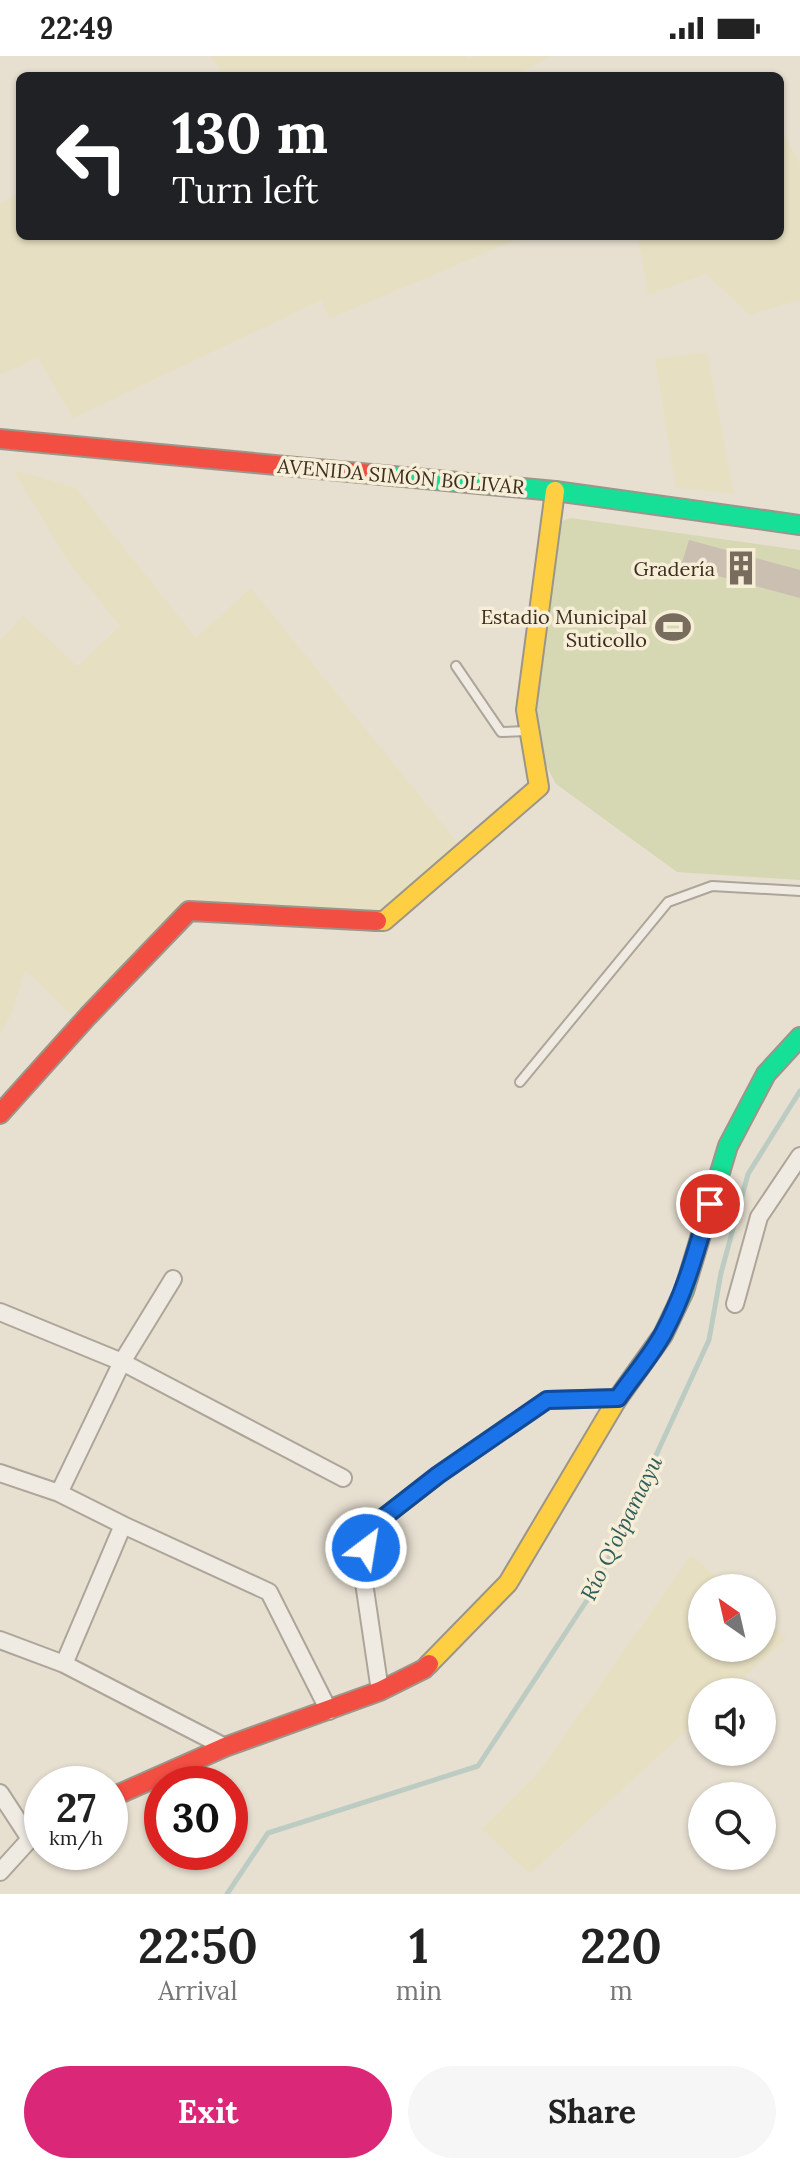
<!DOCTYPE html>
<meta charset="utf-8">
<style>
body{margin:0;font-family:Lora,serif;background:#f6f6f6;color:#222;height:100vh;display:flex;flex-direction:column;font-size:30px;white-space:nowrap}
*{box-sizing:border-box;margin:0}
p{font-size:26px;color:#767676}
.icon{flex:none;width:44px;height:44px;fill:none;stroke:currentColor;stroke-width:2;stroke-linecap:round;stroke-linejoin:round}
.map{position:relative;height:1838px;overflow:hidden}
.sheet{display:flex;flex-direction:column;background:#fff;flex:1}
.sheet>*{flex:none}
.hud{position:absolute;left:16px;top:16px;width:768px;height:168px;border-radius:12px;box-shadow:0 2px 6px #0004;background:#202124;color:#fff;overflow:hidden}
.needle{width:52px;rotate:326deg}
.controls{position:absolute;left:688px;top:1518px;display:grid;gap:16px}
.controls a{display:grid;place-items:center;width:88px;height:88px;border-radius:50%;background:#fff;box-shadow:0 2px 6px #0004;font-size:40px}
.speed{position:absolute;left:24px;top:1710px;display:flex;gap:16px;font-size:40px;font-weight:700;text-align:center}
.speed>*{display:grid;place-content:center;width:104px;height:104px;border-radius:50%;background:#fff;box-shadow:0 2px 6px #0004;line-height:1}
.speed small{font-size:20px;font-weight:400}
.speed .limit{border:12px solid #d22;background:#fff;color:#111}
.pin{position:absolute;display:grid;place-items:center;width:68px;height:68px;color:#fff;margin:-34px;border:4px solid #fff;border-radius:50%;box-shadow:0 2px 8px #0007}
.me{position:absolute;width:88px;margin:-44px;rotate:31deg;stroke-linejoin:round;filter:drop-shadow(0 0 6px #0008)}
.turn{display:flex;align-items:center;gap:28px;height:168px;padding:0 24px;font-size:36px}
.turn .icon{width:104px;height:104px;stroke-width:2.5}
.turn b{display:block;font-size:56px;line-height:68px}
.eta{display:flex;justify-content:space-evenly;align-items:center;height:136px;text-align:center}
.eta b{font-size:48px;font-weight:700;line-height:56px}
.cta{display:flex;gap:16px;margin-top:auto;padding:16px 24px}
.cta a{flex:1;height:92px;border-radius:48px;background:#db2777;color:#fff;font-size:32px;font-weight:700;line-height:92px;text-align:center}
.cta a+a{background:#f6f6f6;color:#222}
.status{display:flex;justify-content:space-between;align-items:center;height:56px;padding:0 40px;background:#fff;direction:ltr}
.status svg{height:22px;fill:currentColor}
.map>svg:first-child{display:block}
.farmland{fill:#e6dfc2}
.green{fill:#d6d7b3}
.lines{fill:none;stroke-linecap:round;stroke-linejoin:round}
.stream{stroke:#bcccc2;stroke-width:5}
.building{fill:#cbbfb2}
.lane-casing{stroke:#ada599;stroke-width:12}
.street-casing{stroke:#ada599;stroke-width:20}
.fast-casing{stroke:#9c958a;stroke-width:22}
.slow-casing{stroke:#9c958a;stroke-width:22}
.jam-casing{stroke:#9c958a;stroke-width:22}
.lane{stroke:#efebe3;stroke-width:8}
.street{stroke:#efebe3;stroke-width:16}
.fast{stroke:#16e098;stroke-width:18}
.slow{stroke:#ffcf43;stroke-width:18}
.jam{stroke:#f24e42;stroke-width:18}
.route-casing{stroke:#114b97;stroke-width:20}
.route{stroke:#1a73e8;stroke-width:14}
.labels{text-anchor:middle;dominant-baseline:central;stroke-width:7;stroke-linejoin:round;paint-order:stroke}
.street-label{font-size:20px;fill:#3d2e20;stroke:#f7eed8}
.poi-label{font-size:20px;fill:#3d2e20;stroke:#f7eed8;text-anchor:end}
.water-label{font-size:22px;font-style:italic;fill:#2f5d5a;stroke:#f7eed8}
</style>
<div class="status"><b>22:49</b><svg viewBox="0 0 49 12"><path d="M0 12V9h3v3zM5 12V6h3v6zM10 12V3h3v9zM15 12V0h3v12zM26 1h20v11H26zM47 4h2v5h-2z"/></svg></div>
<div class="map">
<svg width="800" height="1838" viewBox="0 0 800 1838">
<rect width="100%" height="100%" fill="#e7e0d1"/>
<!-- farmland -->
<path class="farmland" d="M210,0h256l3,3 4,-3h77l-35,20h-304l10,-6z
M783,76l17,32v136l-50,15 -44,-41 -58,21 -10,-59h142v-103z
M20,136v44h505l-196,83 -7,-19 -249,118 -35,-60 -38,17v-171z
M707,297l27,141 -58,-6 -21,-130z
M13,414l62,17 121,151 55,-50 208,256 -81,70 -190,-11 -116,112 -47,-45 -15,47 -10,16v-392l23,-26 54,51 43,-40 -51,-63z
M691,1499l38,33h-27v60h60v-31l24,22 -58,53h-26v24l-172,158 -48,-45 57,-57z"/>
<!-- green -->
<path class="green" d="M571,462l229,32v330l-123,-8 -121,-88 -18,-34 -2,-46 26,-183z"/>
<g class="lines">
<!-- stream -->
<path class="stream" d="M227,1838l41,-61 210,-67 117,-178 114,-248 12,-67 27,-99 52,-83"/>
</g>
<!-- building -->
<path class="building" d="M689,484l111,30v28l-119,-32z"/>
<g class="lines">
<!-- lane casing -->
<g class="lane-casing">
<path id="lane" d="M456,610l45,66 26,-1
M520,1026l148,-180 44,-16 88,5"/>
</g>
<!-- street casing -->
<g class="street-casing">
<path id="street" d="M735,1248l24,-87 41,-61
M0,1256l122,50 221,116
M0,1417l59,20 64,32 146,67 60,119
M59,1437l63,-131 51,-83
M0,1584l64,24 161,83
M64,1608l59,-139
M380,1635l-18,-122 8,-41 68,-53 109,-75 71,-2
M0,1737l30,46
M0,1816l30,-33 12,-6"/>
</g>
<!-- fast casing -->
<g class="fast-casing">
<path id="fast" d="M382,419l173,16 245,34
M618,1342l45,-63 21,-44 44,-145 38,-72 34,-37"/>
</g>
<!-- slow casing -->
<g class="slow-casing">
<path id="slow" d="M377,865h7l155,-134 -13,-77 29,-219
M429,1608l79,-81 110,-185"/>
</g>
<!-- jam casing -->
<g class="jam-casing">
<path id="jam" d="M0,383l382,36
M0,1058l88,-98 101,-105 188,10
M110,1742l115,-51 155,-56 44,-22 5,-5"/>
</g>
<!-- lane -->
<use href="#lane" class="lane"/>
<!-- street -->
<use href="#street" class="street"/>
<!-- fast -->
<use href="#fast" class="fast"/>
<!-- slow -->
<use href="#slow" class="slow"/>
<!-- jam -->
<use href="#jam" class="jam"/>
</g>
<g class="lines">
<!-- route casing -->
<g class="route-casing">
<path id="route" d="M366,1492l4,-20 68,-53 109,-75 71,-2c15,-22 34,-43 46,-66 22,-41 33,-85 46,-128"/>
</g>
<!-- route -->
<use href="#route" class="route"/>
</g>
<!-- icons -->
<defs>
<g id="building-bare" transform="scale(2.76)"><path d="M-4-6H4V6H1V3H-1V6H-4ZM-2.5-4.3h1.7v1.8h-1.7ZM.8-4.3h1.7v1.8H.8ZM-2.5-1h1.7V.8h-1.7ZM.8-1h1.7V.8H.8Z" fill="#786c5e" stroke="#f7eed8" stroke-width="2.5" paint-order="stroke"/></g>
<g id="stadium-bare" transform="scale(2.76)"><path d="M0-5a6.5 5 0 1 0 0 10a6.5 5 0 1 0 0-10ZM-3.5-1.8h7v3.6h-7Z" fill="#786c5e" stroke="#f7eed8" stroke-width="2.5" paint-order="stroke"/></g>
</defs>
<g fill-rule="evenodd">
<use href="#building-bare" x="741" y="512"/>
<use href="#stadium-bare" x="673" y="571"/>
</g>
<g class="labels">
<!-- street labels -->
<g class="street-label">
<text transform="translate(401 420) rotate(5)">AVENIDA SIMÓN BOLIVAR</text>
</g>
<!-- poi labels -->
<g class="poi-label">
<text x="715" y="512">Gradería</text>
<text x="647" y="560">Estadio Municipal<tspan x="647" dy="23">Suticollo</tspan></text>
</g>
<!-- water labels -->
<g class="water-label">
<text transform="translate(621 1472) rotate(-64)">Río Q'olpamayu</text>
</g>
</g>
</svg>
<div class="controls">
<a><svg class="needle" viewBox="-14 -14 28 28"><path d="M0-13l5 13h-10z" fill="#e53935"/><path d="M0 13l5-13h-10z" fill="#767676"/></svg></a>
<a><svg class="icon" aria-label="sound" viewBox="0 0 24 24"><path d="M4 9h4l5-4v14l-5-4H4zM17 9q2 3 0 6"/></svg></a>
<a><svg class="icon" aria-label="search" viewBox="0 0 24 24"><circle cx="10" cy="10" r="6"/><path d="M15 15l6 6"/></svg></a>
</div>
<div class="speed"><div>27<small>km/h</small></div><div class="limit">30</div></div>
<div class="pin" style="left:710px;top:1148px;background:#d93025"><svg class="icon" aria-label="arrive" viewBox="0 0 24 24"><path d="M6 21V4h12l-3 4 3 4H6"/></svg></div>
<svg class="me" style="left:366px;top:1492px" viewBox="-20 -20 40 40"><circle r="17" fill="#1a73e8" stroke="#fff" stroke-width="3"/><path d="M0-11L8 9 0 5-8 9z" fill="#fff"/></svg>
<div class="hud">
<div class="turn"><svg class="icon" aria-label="left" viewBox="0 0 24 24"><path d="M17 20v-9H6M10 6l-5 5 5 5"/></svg><div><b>130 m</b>Turn left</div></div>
</div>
</div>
<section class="sheet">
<div class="eta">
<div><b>22:50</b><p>Arrival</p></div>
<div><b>1</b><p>min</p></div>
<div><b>220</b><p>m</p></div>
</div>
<div class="cta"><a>Exit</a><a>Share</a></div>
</section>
